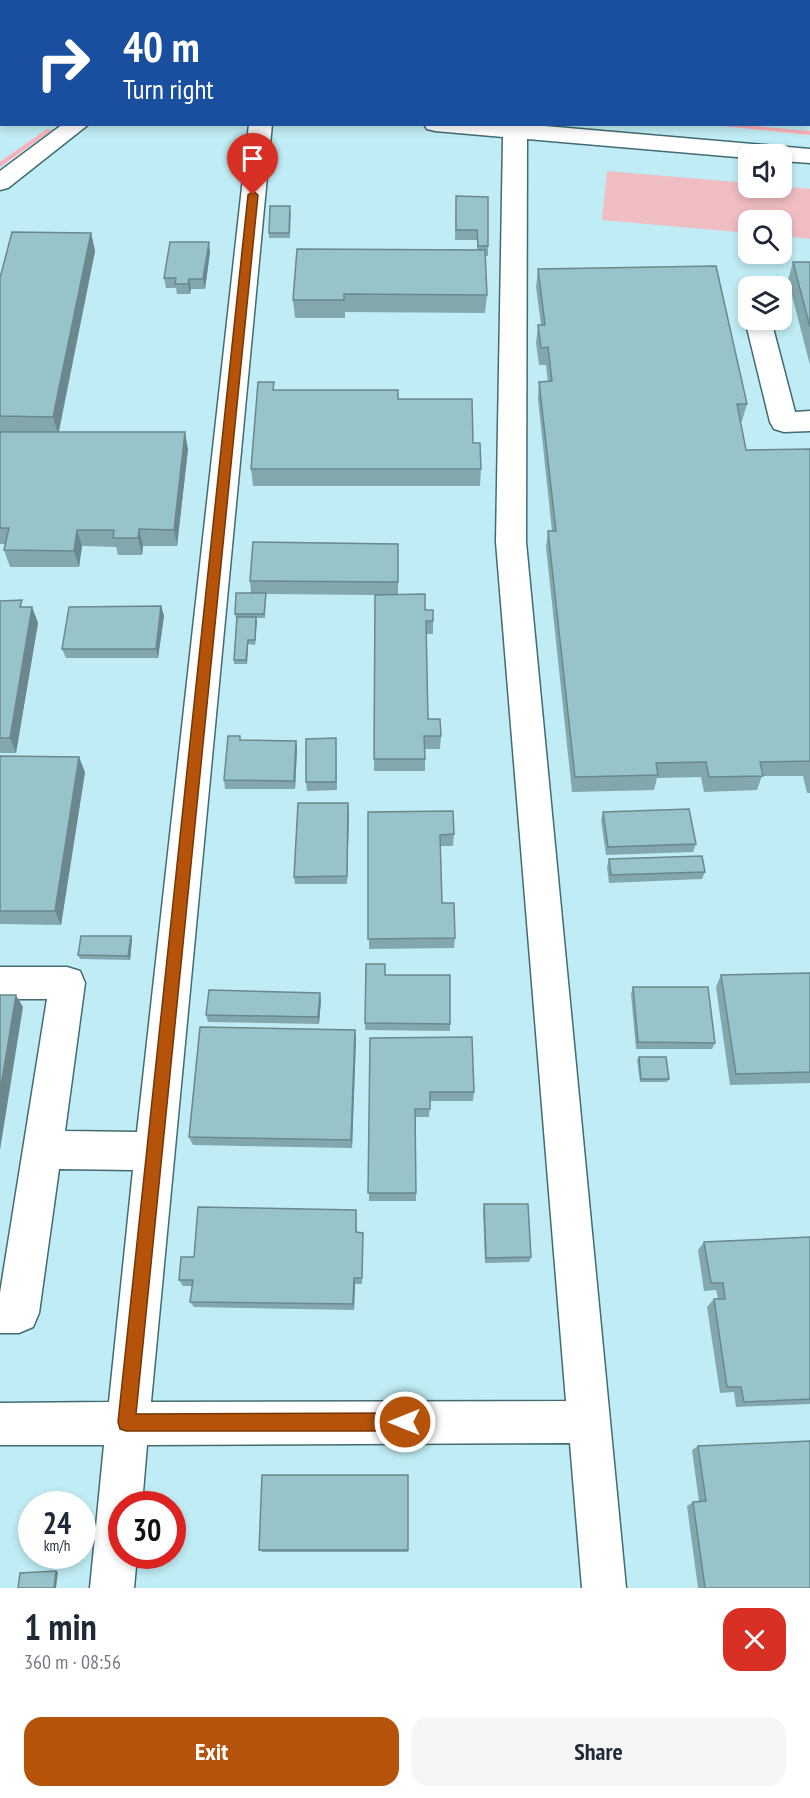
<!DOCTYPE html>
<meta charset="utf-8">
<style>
body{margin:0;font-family:"PT Sans Narrow",sans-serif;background:#f6f6f7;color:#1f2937;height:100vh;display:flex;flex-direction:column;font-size:22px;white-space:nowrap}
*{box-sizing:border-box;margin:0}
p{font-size:20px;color:#747a83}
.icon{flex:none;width:33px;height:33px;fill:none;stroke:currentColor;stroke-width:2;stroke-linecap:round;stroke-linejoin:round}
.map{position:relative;height:1588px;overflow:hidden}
.panel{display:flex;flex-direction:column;background:#fff;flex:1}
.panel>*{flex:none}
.banner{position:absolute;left:0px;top:0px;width:810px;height:126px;box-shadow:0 3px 9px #0003;background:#1a4fa0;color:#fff;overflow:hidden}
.buttons{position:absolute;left:738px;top:144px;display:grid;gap:12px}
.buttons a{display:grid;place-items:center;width:54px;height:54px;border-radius:12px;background:#fff;box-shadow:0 3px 9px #0003;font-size:30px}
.speed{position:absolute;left:18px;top:1491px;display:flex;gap:12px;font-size:30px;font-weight:700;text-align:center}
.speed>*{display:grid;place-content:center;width:78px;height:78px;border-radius:50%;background:#fff;box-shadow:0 3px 9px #0003;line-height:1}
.speed small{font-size:15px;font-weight:400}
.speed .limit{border:9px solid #d22;background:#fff;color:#111}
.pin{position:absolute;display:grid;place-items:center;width:51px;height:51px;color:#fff;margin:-62px -26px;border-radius:50% 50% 50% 0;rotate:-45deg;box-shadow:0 0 6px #0007}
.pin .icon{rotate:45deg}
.me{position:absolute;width:66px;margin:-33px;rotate:270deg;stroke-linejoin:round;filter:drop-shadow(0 0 4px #0008)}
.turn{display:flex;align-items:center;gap:21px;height:126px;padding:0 24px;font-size:27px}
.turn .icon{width:78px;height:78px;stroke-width:2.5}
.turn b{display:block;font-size:42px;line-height:51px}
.round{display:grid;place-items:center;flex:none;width:63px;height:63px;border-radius:18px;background:#f6f6f7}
.overview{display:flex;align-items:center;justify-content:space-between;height:102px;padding:0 24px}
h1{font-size:36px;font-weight:600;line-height:45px}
.action{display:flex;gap:12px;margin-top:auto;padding:12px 24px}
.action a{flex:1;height:69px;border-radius:18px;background:#b45309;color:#fff;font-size:24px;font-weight:600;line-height:69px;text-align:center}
.action a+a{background:#f6f6f7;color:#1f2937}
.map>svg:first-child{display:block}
.built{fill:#ace3ec}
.green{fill:#f0bdc2}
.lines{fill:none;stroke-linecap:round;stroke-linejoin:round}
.stream{fill:#ffafb8;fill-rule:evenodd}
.minor-casing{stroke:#426b72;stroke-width:3}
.minor{fill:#fff;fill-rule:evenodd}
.wall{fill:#82a8ae}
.shaded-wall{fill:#6a888d}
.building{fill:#97c3ca;stroke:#6a888d;stroke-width:1.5}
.route{fill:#b45309;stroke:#753606;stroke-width:1.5}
</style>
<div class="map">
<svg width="810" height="1588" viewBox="0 0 810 1588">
<rect width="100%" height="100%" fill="#c0edf5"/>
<!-- built -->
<path class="built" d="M0,0h695v1l-693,1 -1,57z"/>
<!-- green -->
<path class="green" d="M405,0h284v1h-284z
M607,171l141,12v5l34,-2 28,3v50l-28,-3v-16h-34v13l-146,-13z"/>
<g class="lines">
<!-- stream -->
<path class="stream" d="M0,65h2v4h-2z
M702,124h31l77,7v4z
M47,129l5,1 -52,37v-5z"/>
<!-- minor casing -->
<g class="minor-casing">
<path id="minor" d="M704,0h22v2h-21z
M0,79h2v14h-2z
M63,124h26l-81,64 -8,2v-19z
M249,124h23l-121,1278 415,-1 -70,-859 7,-405 -68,-6 -8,-2 -3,-5h98l288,25v14l-28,-2v-7h-34v4l-221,-19 -1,403 100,1046h-44l-12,-145 -423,2 -5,59h-20v52h15l-3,32h-44l14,-143h-104v-42l109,-1 24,-232 -74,-1 -20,144 -6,14 -14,6h-19v-40l47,-294h-47v-32h67l13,4 5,12 -20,148 72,1z
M748,314v6h23l24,92 15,-1v20l-26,1 -10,-3 -4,-7 -25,-102z"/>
</g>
<!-- minor -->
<use href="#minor" class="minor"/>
</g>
<!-- wall -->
<path class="wall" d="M171,0h205v2h-205z
M456,196l32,50v10h-3l2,39 -2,18 -140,-1v6h-50l-2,-18 184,-50v-10h-22z
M291,211l-1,27h-21v-5z
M91,233l4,18 -36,181 129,17 -11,97h-34l-1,9h-24l-2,-8 -34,-1 -3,21h-69l-6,-17 1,-6h-5v-266z
M210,252l-5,37h-14l-1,5h-13l-1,-6h-10l-2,-10z
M793,262h17v103l-22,-85z
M538,269l209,135 -5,17h-2l6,29 64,-1v344h-3l-4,-17h-41l-5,14 -53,2 -3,-15 -44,1 -3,12 -82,2 -26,-245 2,-16h4l-14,-132 1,-17h9l-2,-17h-7l-3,-22 2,-18h3l-5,-38z
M275,390l123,9 75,44 8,26 -1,17h-227l-2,-17z
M398,544v50l27,16h8v24h-7l2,85 13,17 -1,13h-15v22h-51l1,-176 -109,-1 -1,24h-9l-1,27 -7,-1 -1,20h-13v-4l3,-41h-1l-1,-5 16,-21 -1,-12z
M0,601l24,6h8l6,16 -22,130h-16z
M161,606l3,10 -6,42h-92l-4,-9z
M336,738l1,52 -30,1 -1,-9z
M241,740l55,1 1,8 -2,40h-70l-1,-9z
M0,756l85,16 -24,153 -61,-1z
M349,811l-2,73h-52l-1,-7z
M368,812l86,22 -1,12h-13l2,57 13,35 -1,10 -85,1z
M603,812l93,32 -3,8 -87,3 -5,-35z
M609,859l96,13 -3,7 -93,4 -2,-16z
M131,936l1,4 -2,20 -50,-1 -2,-4z
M810,973v110l-80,2 -14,-98 5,-12z
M386,975l64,49v7l-85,-1v-7z
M633,987l82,56 -3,6h-76l-5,-55z
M321,1000l-2,24 -111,-2 -2,-7z
M355,1030l1,9 -4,109 -159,-3 -4,-8z
M370,1038l104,54 -1,9h-43l-1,16h-13v84h-47z
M639,1057l30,22 -2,3h-27l-3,-22z
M484,1204l47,53 -2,5 -44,1 -2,-53z
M356,1210l1,22 6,1v7l-1,44h-7l-1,26 -160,-3 -4,-5 2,-16h-9l-4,-6 15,-23z
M810,1237v167l-74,3 -2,-15 -14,1 -13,-86 7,-8h4l-2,-9 -12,1 -6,-41 6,-8z
M698,1446l112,142h-112l-11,-82 6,-4h6l-7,-52z
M408,1475v77h-146l-3,-2z"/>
<!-- shaded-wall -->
<path class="shaded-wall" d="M91,233l4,18 -37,183 -5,-17z
M209,242l1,10 -5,37 -2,-10z
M189,279l2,10 -1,5 -2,-10z
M185,432l3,17 -11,97 -3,-16z
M139,529l4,17 -1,9 -4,-17z
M77,530l5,16 -3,21 -5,-16z
M161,606l3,10 -6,42 -2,-9z
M32,607l6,16 -22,130 -6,-15z
M256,617l1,5 -2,23v-5z
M248,640v4l-1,20 -1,-4z
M296,741l1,8 -2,40 -1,-8z
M79,757l6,15 -24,153 -6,-14z
M348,803l1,8 -2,73v-8z
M131,936l1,4 -2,20 -2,-4z
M320,993l1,7 -2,24 -1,-7z
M16,995l7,12 -23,143v-58z
M355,1030l1,9 -4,109 -1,-8z
M354,1278l1,6 -1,26 -1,-6z
M56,1571l2,1 -2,16h-2z"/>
<!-- building -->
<path class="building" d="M223,0h148v2h-148z
M456,196l32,1v49h-10l-1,-16h-21z
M270,206h20l-1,27h-20z
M12,232l79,1 -38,184 -53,-1v-138z
M170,242h39l-6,37h-14l-1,5h-13l1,-6h-12z
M297,249l188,1 2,45 -143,-1v6h-51z
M793,262h17v65z
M716,266l31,138h-10l9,46 64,-1v313v-1l-50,1 3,14 -54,1 -3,-15 -50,1 2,12 -83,2 -27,-246h8l-17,-149 13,-1 -4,-34 -7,1 -3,-23h7l-7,-56z
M258,382h16l-1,8h125v9h74l1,44h7l1,26h-230z
M0,432h185l-11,98 -35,-1 -1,9h-25l1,-8h-37l-3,21 -70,-1 5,-22h-9z
M253,542l145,2v38l-148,-1z
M236,593h30l-2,21h-29z
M425,594v16h8v11h-7l2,98h12l1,17h-17l1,23h-51l1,-164z
M22,600l-2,7h12l-22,131h-10v-137z
M161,606l-5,43h-94l7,-42z
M237,617h19l-1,23h-7l-2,20h-12z
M228,736h12v4l56,1 -2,40 -70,-1z
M336,738v44h-30v-43z
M0,756l79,1 -24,154h-55z
M298,803h50l-1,73 -53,1z
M689,809l7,35 -88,3 -5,-35z
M453,811l1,23 -14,1 2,68h12l1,35 -87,1v-127z
M702,856l3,16 -94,3 -2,-16z
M81,936h50l-3,20 -50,-1z
M366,964h19v11h65v49l-85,-1z
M810,973v99l-74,2 -15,-99z
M633,987h75l7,56 -77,-1z
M209,990l111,3 -2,24 -112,-2z
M0,995h16l-16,97z
M200,1027l155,3 -4,110 -162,-3z
M472,1037l2,55h-44v17h-15l1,84h-48l2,-155z
M639,1057h27l3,22h-28z
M484,1204h44l3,53 -45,1z
M198,1207l158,3v22l7,1 -1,45h-8l-1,26 -163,-2 3,-22h-14l2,-23h13z
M810,1237v162l-66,3 -3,-15h-14l-13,-88h11l-2,-16h-12l-7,-41z
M810,1441v147h-105l-12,-86 13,-1 -8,-55z
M262,1475h146v75h-149z
M56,1571l-2,17h-36l2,-15z"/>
<!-- route -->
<path class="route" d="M253,191l5,4 -122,1219 269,-1 6,3 2,6 -2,6 -6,3h-279l-6,-2 -2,-7 130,-1227z"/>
</svg>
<div class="buttons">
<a><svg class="icon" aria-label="sound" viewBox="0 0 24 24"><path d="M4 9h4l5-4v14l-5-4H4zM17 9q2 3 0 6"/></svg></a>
<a><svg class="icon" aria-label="search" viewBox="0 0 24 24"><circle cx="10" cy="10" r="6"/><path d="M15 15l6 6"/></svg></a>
<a><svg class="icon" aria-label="layers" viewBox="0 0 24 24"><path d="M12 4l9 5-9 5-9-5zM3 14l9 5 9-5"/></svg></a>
</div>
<div class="speed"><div>24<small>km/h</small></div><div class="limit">30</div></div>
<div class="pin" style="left:253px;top:195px;background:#d93025"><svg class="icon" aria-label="arrive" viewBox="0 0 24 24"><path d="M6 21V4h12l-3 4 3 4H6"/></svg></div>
<svg class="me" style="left:405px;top:1422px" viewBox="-20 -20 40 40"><circle r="17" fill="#b45309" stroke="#fff" stroke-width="3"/><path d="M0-11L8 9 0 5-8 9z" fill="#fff"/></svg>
<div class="banner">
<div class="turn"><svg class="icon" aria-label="right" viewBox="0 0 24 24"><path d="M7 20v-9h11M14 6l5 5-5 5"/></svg><div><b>40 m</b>Turn right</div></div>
</div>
</div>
<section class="panel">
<div class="overview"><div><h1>1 min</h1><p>360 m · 08:56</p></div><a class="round" style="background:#d93025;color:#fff"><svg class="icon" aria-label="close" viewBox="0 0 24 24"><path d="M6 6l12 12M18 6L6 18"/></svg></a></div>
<div class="action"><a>Exit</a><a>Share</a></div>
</section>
